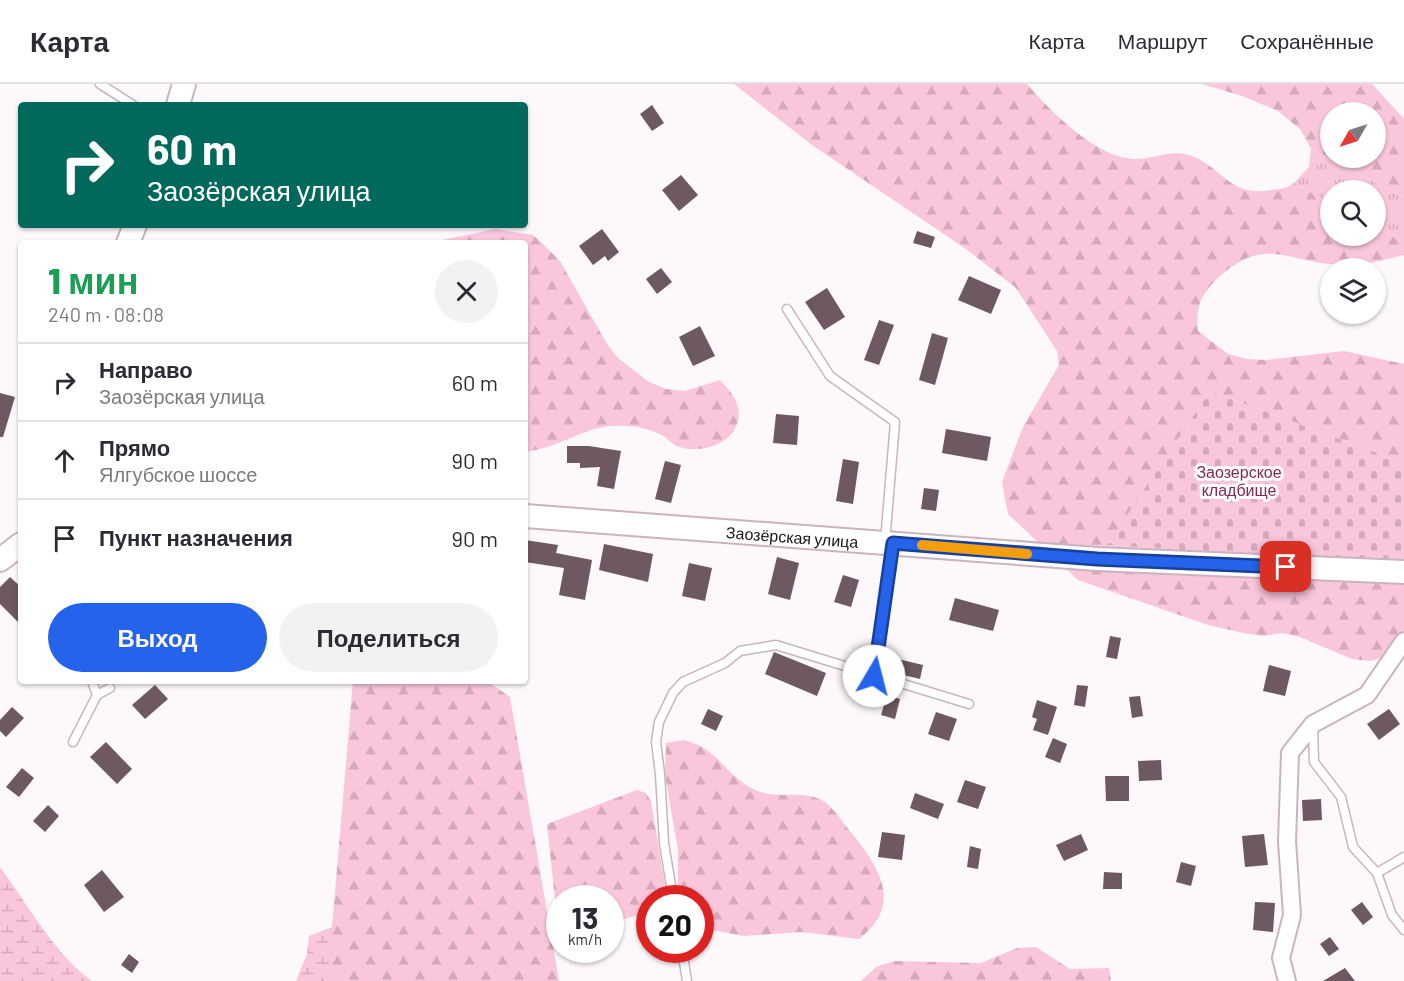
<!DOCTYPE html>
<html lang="ru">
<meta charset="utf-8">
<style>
body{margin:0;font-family:Barlow,sans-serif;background:#f2f2f3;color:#2b2b33;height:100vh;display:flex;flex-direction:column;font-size:22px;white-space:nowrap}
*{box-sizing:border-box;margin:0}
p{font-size:20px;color:#7c7c81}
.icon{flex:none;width:33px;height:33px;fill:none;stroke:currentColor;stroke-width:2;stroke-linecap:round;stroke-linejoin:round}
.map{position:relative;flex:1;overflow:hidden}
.panel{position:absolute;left:18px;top:156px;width:510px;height:444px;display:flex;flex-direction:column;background:#fff;border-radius:6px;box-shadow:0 2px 4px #0004}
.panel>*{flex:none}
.guide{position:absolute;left:18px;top:18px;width:510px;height:126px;border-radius:6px;box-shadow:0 2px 4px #0004;background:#00695c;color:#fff;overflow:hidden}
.needle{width:39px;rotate:231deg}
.fabs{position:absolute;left:1320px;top:18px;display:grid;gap:12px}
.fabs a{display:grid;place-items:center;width:66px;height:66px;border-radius:50%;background:#fff;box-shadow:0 2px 4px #0004;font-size:30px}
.speed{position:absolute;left:546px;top:801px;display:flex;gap:12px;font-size:30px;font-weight:700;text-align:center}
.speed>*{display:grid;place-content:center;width:78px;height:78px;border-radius:50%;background:#fff;box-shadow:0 2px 4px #0004;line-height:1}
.speed small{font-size:15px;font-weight:400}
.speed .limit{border:9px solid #d22;background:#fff;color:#111}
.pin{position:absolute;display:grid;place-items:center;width:51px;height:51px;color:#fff;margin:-26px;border-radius:12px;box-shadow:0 3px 9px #0006}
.me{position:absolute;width:66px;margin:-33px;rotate:8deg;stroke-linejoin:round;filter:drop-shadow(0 0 4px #0008)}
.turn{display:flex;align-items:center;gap:21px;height:126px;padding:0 30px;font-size:27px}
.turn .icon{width:78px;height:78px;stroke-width:2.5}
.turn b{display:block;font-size:42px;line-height:51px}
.round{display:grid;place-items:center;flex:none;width:63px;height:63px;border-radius:32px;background:#f2f2f3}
.summary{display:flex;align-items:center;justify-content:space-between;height:102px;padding:0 30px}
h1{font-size:36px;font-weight:800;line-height:45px;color:#1e9e55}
.primary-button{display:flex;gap:12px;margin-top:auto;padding:12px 30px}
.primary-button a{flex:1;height:69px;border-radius:36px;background:#2563eb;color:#fff;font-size:24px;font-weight:800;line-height:69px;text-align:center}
.primary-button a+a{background:#f2f2f3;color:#2b2b33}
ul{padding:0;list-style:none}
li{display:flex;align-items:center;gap:18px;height:78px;padding:0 30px;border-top:2px solid #e1e1e2}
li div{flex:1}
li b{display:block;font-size:22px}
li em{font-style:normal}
header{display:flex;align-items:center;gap:36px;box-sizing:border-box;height:84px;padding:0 30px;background:#fff;border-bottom:2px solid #e1e1e2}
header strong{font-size:28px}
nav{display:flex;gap:33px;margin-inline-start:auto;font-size:21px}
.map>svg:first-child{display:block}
.grass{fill:url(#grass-tufts)}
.forest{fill:url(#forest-firs);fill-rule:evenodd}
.wetland{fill:url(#wetland-marsh)}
.cemetery{fill:url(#cemetery-stones)}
.building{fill:#6e5861}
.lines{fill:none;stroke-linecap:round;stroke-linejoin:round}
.lane-casing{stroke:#ccb4be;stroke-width:11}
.street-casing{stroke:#ccb4be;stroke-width:20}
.secondary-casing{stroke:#ccb4be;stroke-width:26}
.lane{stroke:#fff;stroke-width:8}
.street{stroke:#fff;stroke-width:16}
.secondary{stroke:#fff;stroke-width:22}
.route-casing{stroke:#184099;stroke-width:15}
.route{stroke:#2563eb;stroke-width:10}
.slow{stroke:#f59e0b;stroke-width:10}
.labels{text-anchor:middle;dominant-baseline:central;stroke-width:6;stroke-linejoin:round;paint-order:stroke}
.park-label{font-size:16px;fill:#852658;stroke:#fff}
.street-label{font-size:16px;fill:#1b1316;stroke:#fff}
</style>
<header>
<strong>Карта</strong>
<nav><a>Карта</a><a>Маршрут</a><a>Сохранённые</a></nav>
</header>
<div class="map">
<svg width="1404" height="897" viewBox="0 0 1404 897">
<defs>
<pattern id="grass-tufts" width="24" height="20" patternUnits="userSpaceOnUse" patternTransform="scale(1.5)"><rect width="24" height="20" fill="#f9c6db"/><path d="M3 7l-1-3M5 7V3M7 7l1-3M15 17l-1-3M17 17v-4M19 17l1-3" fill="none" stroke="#d5a9bb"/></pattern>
<pattern id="forest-firs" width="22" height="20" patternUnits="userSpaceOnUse" patternTransform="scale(1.5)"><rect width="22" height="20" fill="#f9c6db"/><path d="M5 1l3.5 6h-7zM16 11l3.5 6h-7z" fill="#d5a9bb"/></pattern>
<pattern id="wetland-marsh" width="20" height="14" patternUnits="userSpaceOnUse" patternTransform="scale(1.5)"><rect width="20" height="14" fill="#f9c6db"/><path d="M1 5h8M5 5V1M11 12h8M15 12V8" fill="none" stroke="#d5a9bb"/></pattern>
<pattern id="cemetery-stones" width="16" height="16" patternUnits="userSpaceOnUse" patternTransform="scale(1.5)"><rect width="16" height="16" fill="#f9c6db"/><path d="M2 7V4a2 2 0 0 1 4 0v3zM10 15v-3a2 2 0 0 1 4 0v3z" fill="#d5a9bb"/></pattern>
</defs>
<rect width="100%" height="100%" fill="#fdf8fa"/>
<!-- grass -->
<path class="grass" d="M1311,65l93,49v45l-28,-16v-37h-46v13l-36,-20 15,-16z"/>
<!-- forest -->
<path class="forest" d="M734,0h293c23,27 69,73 106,75 19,1 41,-11 59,-3 32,13 39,42 80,34 9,-1 15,-2 22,-7l36,20v33h46v-9l28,16v12c-20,5 -39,10 -60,10 -57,-1 -79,-33 -129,16 -16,16 -19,28 -17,50l30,23 19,5 18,1 79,-9 60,13v99l-194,-72 -102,154 296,20v88l-34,8 -18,-2 -52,-22 -18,-4 -19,3 -19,-3 -36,-8 -130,-45 -70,-66 -6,-32 21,-55 36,-62 -2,-14 -41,-63 -50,-39 -154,-104z
M1202,0h170l32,35v79l-93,-49 -10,-19 -23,-19 -36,-15zM1330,28h46v46h-46z
M495,145l38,6 14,13 13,13 47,83 11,14 31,24 17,7 19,2 35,-11c12,13 23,25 17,44 -6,20 -37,30 -57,23 -6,-1 -11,-7 -15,-10 -17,-10 -34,-12 -53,-11 -30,2 -53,22 -87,26v-209h-97z
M353,597h134l23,16 49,284h-227v-54z
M684,656c33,9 37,28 62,45 25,17 47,5 71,13 13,4 24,22 32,32 29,35 56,74 10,109l-58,-7 -57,4 -43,-8 -1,-30h-22v-48l-13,-75 1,-32z
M637,706l9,3 5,8 16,97h-17l-1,14 -38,11 -1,-25h-50l-1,21 -3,-10 -9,-85z
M1036,863l34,22 39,-1 2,13h-250l15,-14 18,-6 87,2 36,-15z"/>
<!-- wetland -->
<path class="wetland" d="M0,783c27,36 55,88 92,114h-92z
M332,843v54h-36l11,-27 2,-18z"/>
<!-- cemetery -->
<path class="cemetery" d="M1210,307l194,72v102l-297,-20z"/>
<!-- building -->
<path class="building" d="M652,21l12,18 -12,8 -12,-17z
M681,91l17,20 -19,16 -17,-21z
M602,145l17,23 -11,9 -3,-5 -12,9 -14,-19z
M917,147l18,6 -4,11 -18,-5z
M661,184l11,14 -15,12 -11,-15z
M969,192l32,14 -10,24 -33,-14z
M827,204l18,29 -21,13 -19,-28z
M879,236l15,5 -15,40 -15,-5z
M700,242l15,30 -22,10 -14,-29z
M932,249l16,5 -13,47 -16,-5z
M0,309l15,4 -12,40h-3z
M776,330l23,2 -2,29 -24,-2z
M946,345l45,8 -4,24 -45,-8z
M567,362h22l32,5 -7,38 -17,-3 3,-19 -20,1v-5h-13z
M843,375l16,3 -6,42 -17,-3z
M665,377l16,4 -10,38 -16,-4z
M924,404l15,2 -3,21 -15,-2z
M525,456l33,5 -2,8 36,7 -7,40 -26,-5 5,-27 -39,-6z
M604,460l49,10 -5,28 -49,-12z
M777,473l22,6 -9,37 -22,-6z
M689,479l23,5 -7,33 -23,-5z
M843,491l16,5 -8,27 -17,-5z
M10,493l11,10v38l-21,-21v-17z
M955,514l44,12 -6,21 -44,-11z
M1110,552l11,2 -4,21 -11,-2z
M774,568l52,21 -9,23 -52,-22z
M898,575l25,6 -3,14 -25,-6z
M1269,581l22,6 -6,25 -22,-5z
M155,601l13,14 -23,20 -13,-14z
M1077,601l11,1 -3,21 -11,-2z
M887,611l13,4 -5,20 -14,-4z
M1140,612l3,20 -11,2 -3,-21z
M1037,616l20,7 -9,28 -15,-5 4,-11 -5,-2z
M12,623l12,11 -18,19 -6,-6v-11z
M708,625l15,7 -7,15 -15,-7z
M1389,625l11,15 -21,16 -12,-16z
M936,628l21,7 -8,22 -21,-7z
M1053,654l14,6 -7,19 -15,-6z
M106,658l26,27 -15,15 -27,-27z
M1161,676l1,20 -23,1 -1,-20z
M22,684l12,10 -15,19 -13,-10z
M1105,692h24v25h-23z
M965,696l21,7 -8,22 -21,-7z
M915,709l29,11 -6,15 -28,-11z
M1321,715l1,21 -19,1 -1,-21z
M48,721l11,11 -14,16 -12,-11z
M882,748l23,3 -3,25 -24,-3z
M1081,750l7,16 -24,11 -8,-16z
M1264,750l4,31 -23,2 -3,-31z
M970,762l11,3 -3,20 -11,-2z
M1181,778l15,4 -5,20 -15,-4z
M102,786l22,27 -20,15 -20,-27z
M1104,788l18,1v16h-19z
M1255,818l20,1 -2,29 -20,-2z
M1362,818l11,15 -10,8 -12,-15z
M1330,853l9,12 -10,7 -9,-12z
M129,870l10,8 -7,11 -11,-8z
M1345,884l10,13h-32z"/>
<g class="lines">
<!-- lane casing -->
<g class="lane-casing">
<path id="lane" d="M100,0l33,21
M787,225l43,67 65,46 -10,120
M874,592l19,-130
M92,597l5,14
M1313,643l1,35 27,35 12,50 24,26 15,42 12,15
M73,658l24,-47 13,-7
M1377,789l27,-16
M673,814l-9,-55 -4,-69 -4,-32 3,-20 14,-29 10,-11 42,-19 15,-12 36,-6 193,59
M682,866l5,31"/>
</g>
<!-- street casing -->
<g class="street-casing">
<path id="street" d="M1287,897l-6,-23 11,-43 -5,-74 3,-88 23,-29 54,-29 37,-54"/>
</g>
<!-- secondary casing -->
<g class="secondary-casing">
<g id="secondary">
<path d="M178,21l6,-21"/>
<path d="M128,159l7,-18"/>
<path id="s1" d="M525,432l572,43 307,13"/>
<path d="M0,476l21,-16"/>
</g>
</g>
<!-- lane -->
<use href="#lane" class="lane"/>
<!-- street -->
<use href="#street" class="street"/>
<!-- secondary -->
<use href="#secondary" class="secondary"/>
</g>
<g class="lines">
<!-- route casing -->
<g class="route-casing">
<path id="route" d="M874,592l19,-133 204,16 189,8"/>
</g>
<!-- route -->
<use href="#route" class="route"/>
<!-- slow -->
<path class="slow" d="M922,461l105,9"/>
</g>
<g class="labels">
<!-- park labels -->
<g class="park-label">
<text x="1239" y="387">Заозерское<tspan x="1239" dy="18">кладбище</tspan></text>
</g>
<!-- street labels -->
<g class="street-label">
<text stroke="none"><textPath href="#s1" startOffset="268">Заозёрская улица</textPath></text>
</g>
</g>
</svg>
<div class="fabs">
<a><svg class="needle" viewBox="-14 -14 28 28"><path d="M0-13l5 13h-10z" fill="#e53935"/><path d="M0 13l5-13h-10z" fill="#7c7c81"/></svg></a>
<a><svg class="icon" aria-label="search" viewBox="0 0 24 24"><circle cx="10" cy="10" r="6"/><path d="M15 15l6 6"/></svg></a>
<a><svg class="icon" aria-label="layers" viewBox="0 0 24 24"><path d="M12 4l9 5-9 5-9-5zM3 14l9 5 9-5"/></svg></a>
</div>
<div class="speed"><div>13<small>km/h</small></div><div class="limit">20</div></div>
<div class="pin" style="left:1286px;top:483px;background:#d93025"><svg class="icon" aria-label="arrive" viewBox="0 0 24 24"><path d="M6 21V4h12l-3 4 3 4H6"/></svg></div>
<svg class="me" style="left:874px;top:592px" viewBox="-20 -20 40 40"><circle r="19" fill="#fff"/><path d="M0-13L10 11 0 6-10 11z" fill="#2563eb"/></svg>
<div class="guide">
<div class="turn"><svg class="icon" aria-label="right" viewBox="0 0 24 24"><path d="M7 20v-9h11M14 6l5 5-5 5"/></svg><div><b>60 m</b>Заозёрская улица</div></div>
</div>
<section class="panel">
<div class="summary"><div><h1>1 мин</h1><p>240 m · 08:08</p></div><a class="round"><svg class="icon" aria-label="close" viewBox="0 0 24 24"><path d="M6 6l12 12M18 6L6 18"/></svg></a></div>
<ul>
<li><svg class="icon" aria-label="right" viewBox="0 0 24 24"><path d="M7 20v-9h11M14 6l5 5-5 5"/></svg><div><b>Направо</b><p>Заозёрская улица</p></div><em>60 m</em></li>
<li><svg class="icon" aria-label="ahead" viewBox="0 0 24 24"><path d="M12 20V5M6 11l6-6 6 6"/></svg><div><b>Прямо</b><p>Ялгубское шоссе</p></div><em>90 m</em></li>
<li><svg class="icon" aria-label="arrive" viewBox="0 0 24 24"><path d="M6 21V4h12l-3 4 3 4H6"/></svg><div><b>Пункт назначения</b></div><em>90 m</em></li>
</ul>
<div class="primary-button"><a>Выход</a><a>Поделиться</a></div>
</section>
</div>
